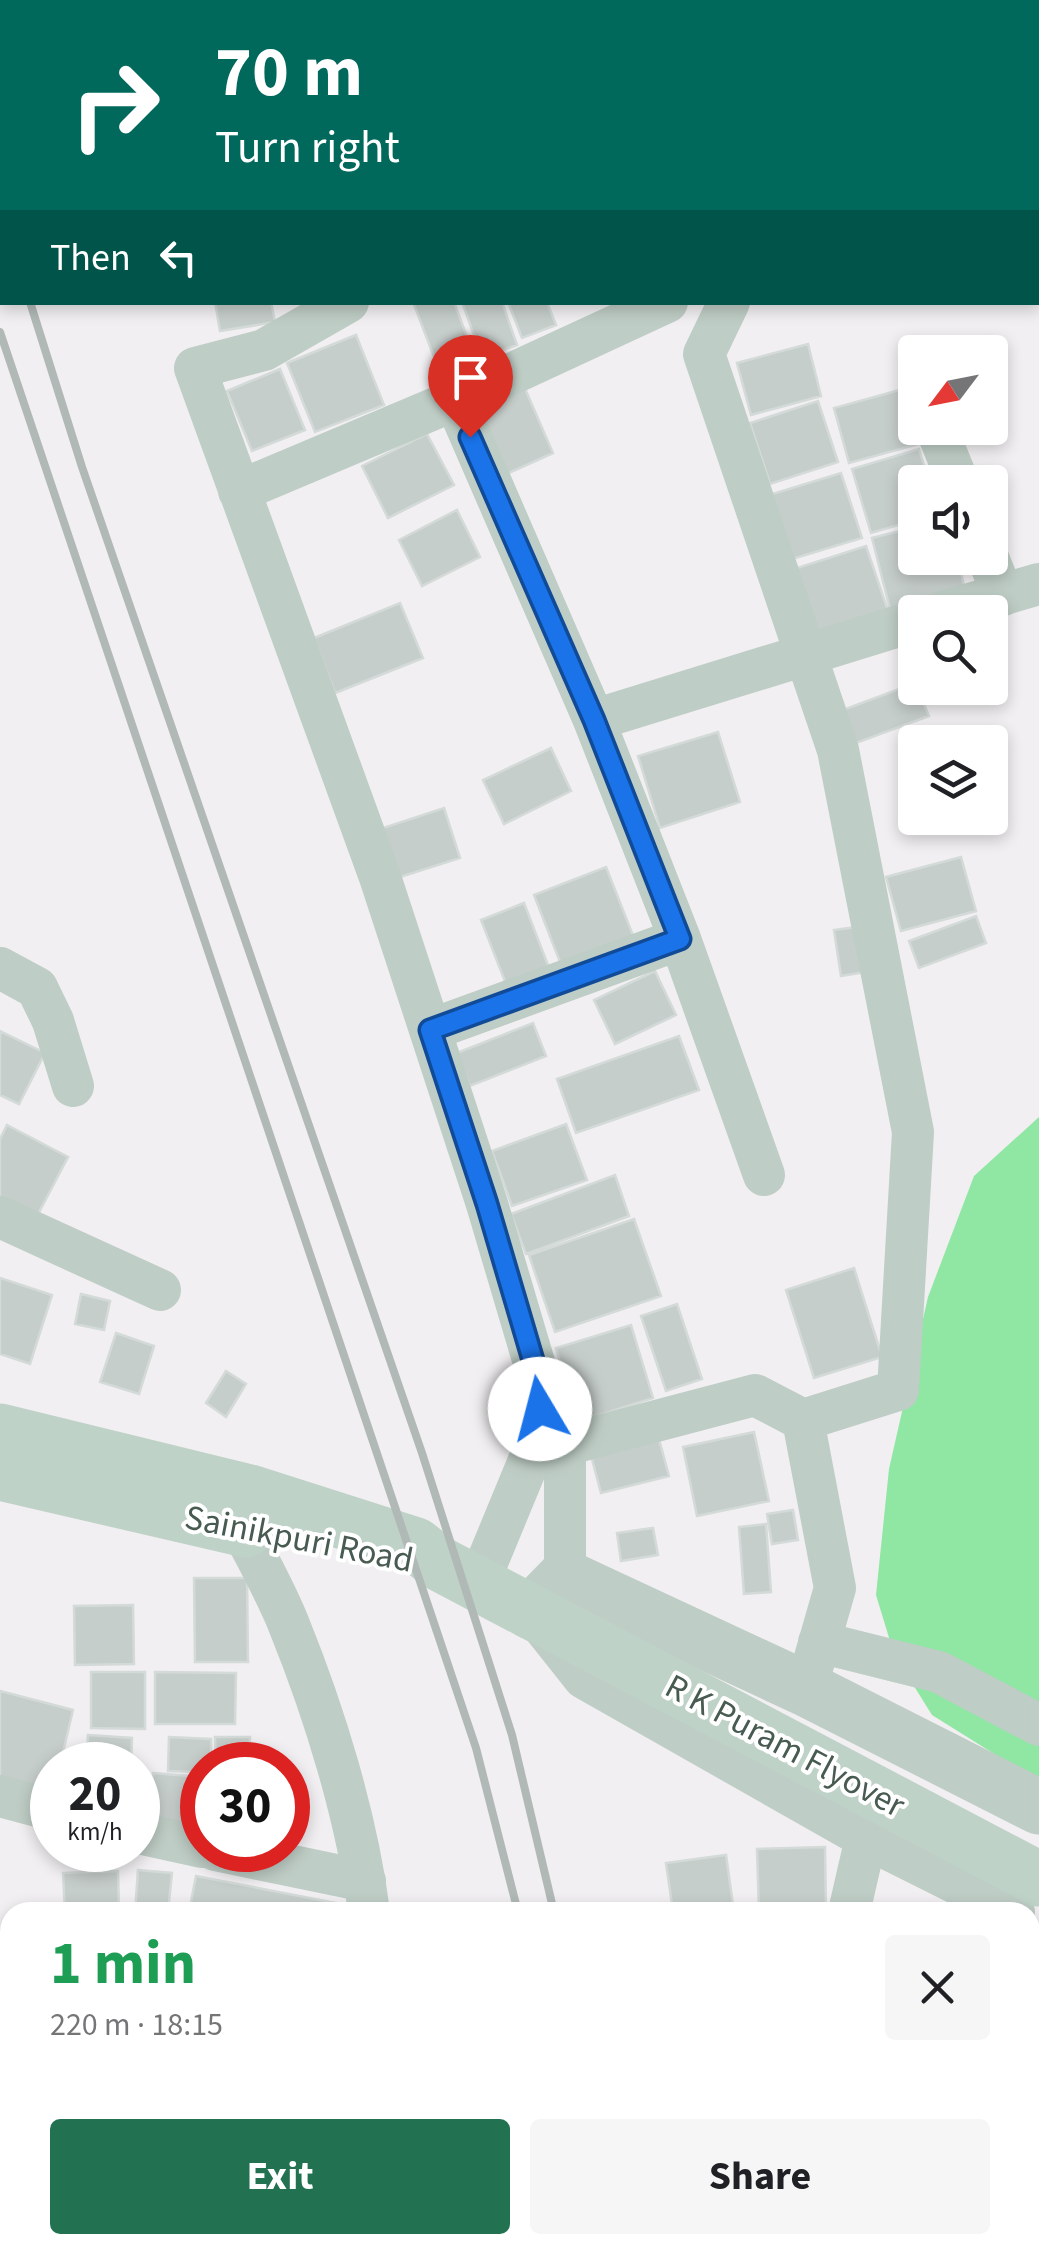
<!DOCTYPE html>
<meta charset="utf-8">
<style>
body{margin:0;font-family:"Source Sans 3",sans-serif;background:#f6f6f6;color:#202124;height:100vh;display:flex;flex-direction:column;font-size:38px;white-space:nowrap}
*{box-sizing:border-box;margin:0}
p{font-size:32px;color:#757577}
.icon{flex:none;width:55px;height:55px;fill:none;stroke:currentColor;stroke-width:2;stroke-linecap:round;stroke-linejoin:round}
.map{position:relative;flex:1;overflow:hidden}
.side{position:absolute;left:0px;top:1902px;width:1040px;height:352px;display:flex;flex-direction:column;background:#fff;border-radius:30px 30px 0 0;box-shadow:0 5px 15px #0003}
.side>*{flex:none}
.top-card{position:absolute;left:0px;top:0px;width:1040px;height:305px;box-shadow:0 5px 15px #0003;background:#00695c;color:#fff;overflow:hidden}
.needle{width:65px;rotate:238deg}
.tools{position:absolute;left:898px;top:335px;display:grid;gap:20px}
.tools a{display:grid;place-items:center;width:110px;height:110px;border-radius:10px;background:#fff;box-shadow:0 5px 15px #0003;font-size:50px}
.speed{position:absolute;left:30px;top:1742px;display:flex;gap:20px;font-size:50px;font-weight:700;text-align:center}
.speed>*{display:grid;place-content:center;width:130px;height:130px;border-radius:50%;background:#fff;box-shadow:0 5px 15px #0003;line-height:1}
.speed small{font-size:25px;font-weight:400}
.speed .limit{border:15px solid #d22;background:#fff;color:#111}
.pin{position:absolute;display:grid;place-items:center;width:85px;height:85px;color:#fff;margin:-102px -42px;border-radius:50% 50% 50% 0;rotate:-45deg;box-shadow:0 0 10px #0007}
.pin .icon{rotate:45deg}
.me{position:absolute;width:110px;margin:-55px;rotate:352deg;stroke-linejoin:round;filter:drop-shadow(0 0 8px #0008)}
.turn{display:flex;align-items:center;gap:35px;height:210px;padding:0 50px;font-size:45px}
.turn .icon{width:130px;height:130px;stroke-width:2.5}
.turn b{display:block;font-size:70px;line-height:85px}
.then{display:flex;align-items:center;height:95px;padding:0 50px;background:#0003;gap:20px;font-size:38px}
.round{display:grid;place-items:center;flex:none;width:105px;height:105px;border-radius:10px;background:#f6f6f6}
.summary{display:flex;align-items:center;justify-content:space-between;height:170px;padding:0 50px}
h1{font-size:60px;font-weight:700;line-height:75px;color:#1e9e55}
.action{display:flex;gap:20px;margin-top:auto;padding:20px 50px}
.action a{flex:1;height:115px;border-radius:10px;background:#227252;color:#fff;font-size:40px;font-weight:700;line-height:115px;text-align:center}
.action a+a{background:#f6f6f6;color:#202124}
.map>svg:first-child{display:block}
.water{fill:#90e6a3}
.building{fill:#c6cecb;stroke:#d3dad8;stroke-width:2.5}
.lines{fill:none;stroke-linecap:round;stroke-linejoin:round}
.minor{stroke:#becdc5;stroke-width:42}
.tertiary{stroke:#becdc5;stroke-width:55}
.secondary{stroke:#bed2c8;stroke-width:55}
.rail{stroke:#b1b9b6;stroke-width:8}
.route-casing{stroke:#114b97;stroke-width:25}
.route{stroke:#1a73e8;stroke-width:18}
.labels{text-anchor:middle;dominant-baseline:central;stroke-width:8;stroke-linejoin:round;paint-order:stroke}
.street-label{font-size:35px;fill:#485b51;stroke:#fff}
</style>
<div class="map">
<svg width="1039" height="2254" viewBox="0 0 1039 2254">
<rect width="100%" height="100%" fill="#f1eff1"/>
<!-- water -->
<path class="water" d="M1039,1117v665l-107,-67 -38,-61 -18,-59 13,-126 39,-172 46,-121z"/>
<!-- building -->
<path class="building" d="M215,302h56l4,20 -55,9z
M413,302h41l22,59 -35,14z
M462,302h40l15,43 -35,12z
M508,302h39l9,23 -34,13z
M356,335l28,70 -69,27 -28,-69z
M808,344l13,52 -70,19 -14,-52z
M280,369l25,61 -53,21 -25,-60z
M523,384l30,69 -51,23 -31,-68z
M903,389l16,55 -70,19 -15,-55z
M818,401l20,61 -68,22 -20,-61z
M427,434l27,51 -66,33 -26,-52z
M919,449l10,33h-14v38l-44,13 -19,-64z
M841,473l21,65 -73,22 -20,-65z
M457,510l23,47 -58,29 -23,-46z
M915,527v31h42l9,35 -75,20 -19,-75z
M866,546l23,68 -72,23 -23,-68z
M400,603l23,55 -88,35 -21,-55z
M915,683l14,33 -73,27 -13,-33z
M718,732l22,70 -80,26 -22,-72z
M551,748l20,43 -67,33 -21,-44z
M444,808l16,50 -66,21 -17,-49z
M961,857l15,54 -75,20 -15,-54z
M606,867l28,71 -72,29 -28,-72z
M524,903l27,70 -43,16 -27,-69z
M976,916l10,27 -67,25 -10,-27z
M864,926l7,45 -30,5 -7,-46z
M655,971l21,44 -61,29 -21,-44z
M533,1023l13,33 -76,30 -13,-33z
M0,1031l45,22 -26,51 -19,-9z
M679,1036l20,54 -123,43 -19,-54z
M566,1124l21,56 -75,26 -20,-55z
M7,1125l61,32 -32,61 -36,-19v-60z
M615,1175l14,41 -103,38 -15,-40z
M634,1219l27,77 -106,36 -26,-77z
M854,1268l28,89 -68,21 -28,-88z
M0,1278l52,17 -22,69 -30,-10z
M81,1294l29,7 -6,29 -29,-6z
M677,1304l25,75 -36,12 -25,-75z
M631,1325l22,73 -75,24 -22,-74z
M116,1333l38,13 -15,48 -39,-12z
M226,1371l20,13 -20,33 -20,-14z
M657,1432l12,44 -68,17 -12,-45z
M754,1432l15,69 -72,15 -14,-69z
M793,1510l5,30 -26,4 -5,-30z
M766,1524l5,68 -27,2 -5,-67z
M653,1528l5,27 -37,6 -4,-28z
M194,1578h53l1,84h-53z
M133,1605l1,59 -59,1 -1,-59z
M91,1672h54v57l-54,-1z
M155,1672l81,1 -1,51h-80z
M0,1691l73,19 -13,55h-8v25l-52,-13z
M88,1735l44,3 -1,27h-45z
M169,1737l42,2v26h-9v7l-34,-1z
M215,1737h35v28h-34z
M153,1773l49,4v49l-52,-4z
M825,1847l1,65h-67l-2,-63z
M726,1855l8,57h-61l-7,-49z
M138,1870l34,3 -4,39h-33z
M118,1871l1,41h-54l-2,-39z
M196,1876l150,29 -1,7h-156z"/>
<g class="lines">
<!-- minor -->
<path class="minor" d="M270,0l1,2
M516,0v2
M808,0l5,2
M749,2l6,-2
M906,2l1,-2
M1038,157l1,1
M348,302l-84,48 -69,18 185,509 107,327 53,179v51l-62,150
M455,400l139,320 86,219 84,236
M936,428l22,54
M239,491l216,-91 212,-98
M988,558l15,37
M942,612l97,-28
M594,720l321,-99
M0,968l37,20 16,33 20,65
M430,1030l250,-91
M0,1217l160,73
M803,1420l32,168 -29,101
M540,1434l25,11v132
M565,1445l190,-50 48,25 95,-30 15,-258 -75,-382 -134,-396 25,-52
M242,1529c16,32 34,63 47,96 36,89 68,193 80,287
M538,1620l46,58 282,160 148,74
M819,1642l120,30 100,53
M0,1796l52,14
M138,1833l64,14
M215,1850l150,31
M849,1912l17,-74
M400,2245l1,9
M775,2254l2,-9"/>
<!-- tertiary -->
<path class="tertiary" d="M531,1612l34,-35 241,112 233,118"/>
<!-- secondary -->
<path class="secondary" d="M0,1431l250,61 166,53 24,19 599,315
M0,1473l246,57"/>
<!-- rail -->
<path class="rail" d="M0,203l2,9
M30,302l52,165 340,986 90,282 42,177
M0,332l476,1416 42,164
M567,2245l1,9
M600,2245l1,9"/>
</g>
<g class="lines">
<!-- route casing -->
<g class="route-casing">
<path id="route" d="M470,437l124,283 86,219 -250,91 57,174 53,180v25"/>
</g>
<!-- route -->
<use href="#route" class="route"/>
</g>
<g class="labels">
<!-- street labels -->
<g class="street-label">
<text transform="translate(299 1539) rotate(11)">Sainikpuri Road</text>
<text transform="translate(785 1746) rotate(28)">R K Puram Flyover</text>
</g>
</g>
</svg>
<div class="tools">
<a><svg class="needle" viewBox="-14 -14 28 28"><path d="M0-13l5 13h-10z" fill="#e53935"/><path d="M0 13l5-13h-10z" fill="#757577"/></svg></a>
<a><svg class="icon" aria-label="sound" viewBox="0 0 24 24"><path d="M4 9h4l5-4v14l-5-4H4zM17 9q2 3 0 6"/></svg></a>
<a><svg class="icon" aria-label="search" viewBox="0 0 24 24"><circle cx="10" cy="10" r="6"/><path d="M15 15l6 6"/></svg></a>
<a><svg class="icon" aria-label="layers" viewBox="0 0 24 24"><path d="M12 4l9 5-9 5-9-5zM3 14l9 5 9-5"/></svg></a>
</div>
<div class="speed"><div>20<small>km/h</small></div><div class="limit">30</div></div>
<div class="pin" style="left:470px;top:437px;background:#d93025"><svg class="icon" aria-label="arrive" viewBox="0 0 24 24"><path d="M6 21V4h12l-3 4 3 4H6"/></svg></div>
<svg class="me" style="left:540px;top:1409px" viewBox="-20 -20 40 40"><circle r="19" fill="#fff"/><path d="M0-13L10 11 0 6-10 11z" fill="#1a73e8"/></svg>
<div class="top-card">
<div class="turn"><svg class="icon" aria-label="right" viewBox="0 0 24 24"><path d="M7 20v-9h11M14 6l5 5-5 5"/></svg><div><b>70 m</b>Turn right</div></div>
<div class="then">Then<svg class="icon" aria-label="left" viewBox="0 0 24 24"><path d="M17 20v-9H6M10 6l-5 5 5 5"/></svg></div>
</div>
<section class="side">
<div class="summary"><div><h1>1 min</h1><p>220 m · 18:15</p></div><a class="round"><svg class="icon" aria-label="close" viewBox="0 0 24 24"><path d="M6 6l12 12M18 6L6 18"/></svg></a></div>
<div class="action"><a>Exit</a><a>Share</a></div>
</section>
</div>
